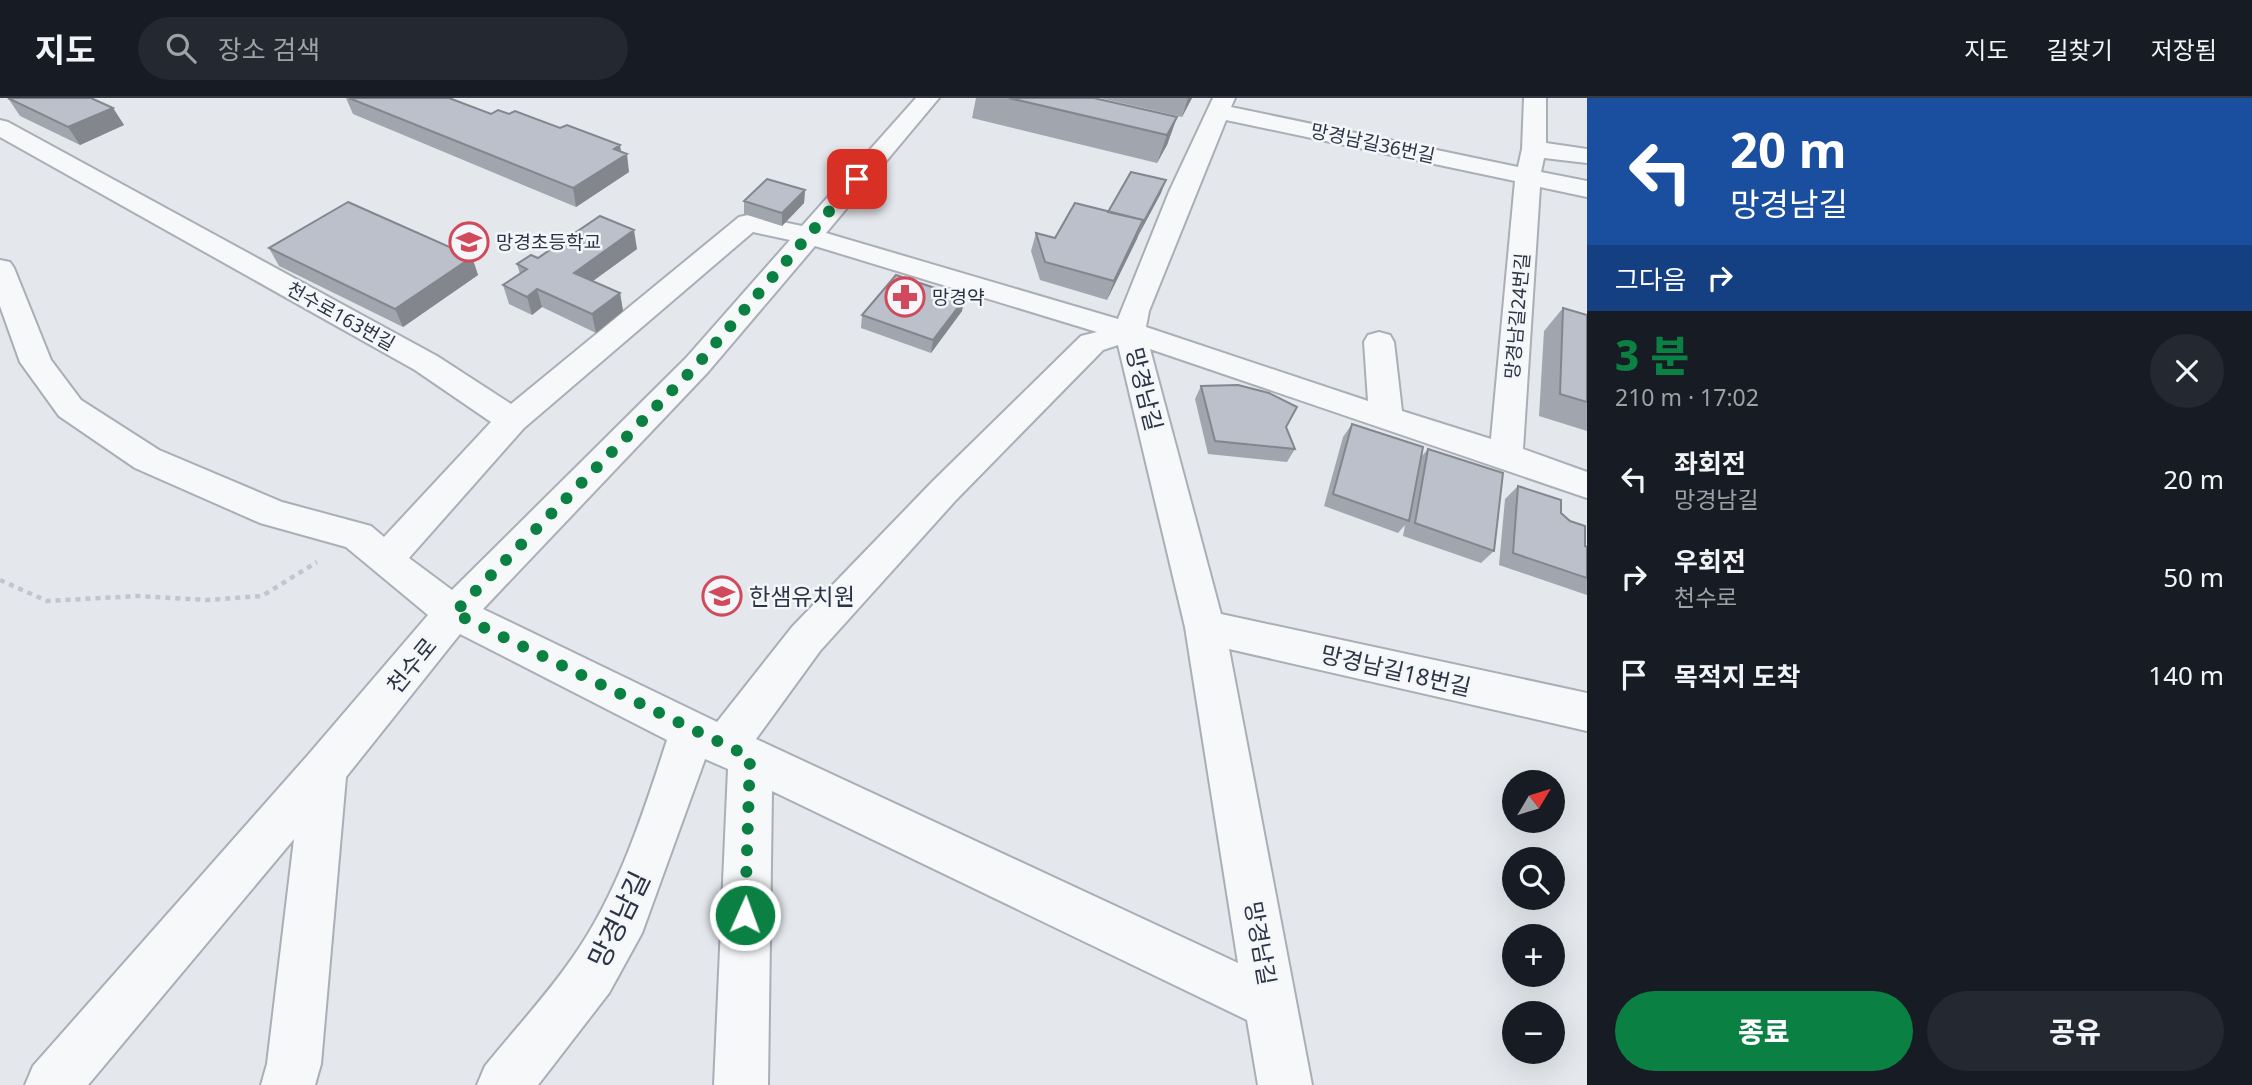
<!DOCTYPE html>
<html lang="ko">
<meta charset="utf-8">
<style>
body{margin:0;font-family:"Noto Sans","Noto Sans KR",sans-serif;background:#242831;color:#f1f3f6;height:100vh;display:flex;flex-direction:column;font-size:26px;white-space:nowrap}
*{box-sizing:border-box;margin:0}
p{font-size:23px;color:#9ea1a6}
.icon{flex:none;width:38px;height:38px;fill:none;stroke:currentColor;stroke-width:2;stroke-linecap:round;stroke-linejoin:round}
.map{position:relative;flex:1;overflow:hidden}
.sheet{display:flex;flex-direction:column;background:#171b24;width:665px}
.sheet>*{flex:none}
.top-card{background:#1a4fa0;color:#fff;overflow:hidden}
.needle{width:46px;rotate:52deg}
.controls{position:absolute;left:1502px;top:672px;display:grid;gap:14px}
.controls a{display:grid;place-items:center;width:63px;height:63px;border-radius:50%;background:#171b24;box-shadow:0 7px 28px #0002;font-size:35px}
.pin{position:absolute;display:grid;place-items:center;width:60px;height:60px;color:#fff;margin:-30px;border-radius:14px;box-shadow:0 4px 10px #0006}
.me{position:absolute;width:77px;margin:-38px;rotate:2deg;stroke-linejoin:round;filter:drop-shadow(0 0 5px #0008)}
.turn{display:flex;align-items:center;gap:24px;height:147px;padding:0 28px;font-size:32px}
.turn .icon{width:91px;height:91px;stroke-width:2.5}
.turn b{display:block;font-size:49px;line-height:60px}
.then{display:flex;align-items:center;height:66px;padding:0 28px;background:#0003;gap:14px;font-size:26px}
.round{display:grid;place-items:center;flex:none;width:74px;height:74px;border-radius:37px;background:#242831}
.headline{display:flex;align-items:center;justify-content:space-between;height:119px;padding:0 28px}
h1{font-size:42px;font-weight:800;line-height:52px;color:#0b8043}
.action{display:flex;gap:14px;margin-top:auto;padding:14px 28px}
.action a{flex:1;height:80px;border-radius:42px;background:#0b8043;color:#fff;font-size:28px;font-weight:800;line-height:80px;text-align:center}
.action a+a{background:#242831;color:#f1f3f6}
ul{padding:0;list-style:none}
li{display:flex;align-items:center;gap:21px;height:98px;padding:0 28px}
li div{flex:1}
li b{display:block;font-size:26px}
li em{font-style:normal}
header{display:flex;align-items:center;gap:42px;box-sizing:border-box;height:98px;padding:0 35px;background:#171b24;border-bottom:2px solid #363941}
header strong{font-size:33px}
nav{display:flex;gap:38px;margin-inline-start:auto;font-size:24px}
.search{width:490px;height:63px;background:#242831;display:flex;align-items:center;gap:18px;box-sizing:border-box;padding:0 24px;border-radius:38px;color:#9ea1a6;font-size:26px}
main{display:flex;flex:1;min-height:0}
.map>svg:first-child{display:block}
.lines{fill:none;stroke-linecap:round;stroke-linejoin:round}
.minor-casing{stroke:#a9aeb7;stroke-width:4}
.path{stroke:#c2c5cb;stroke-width:4.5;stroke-dasharray:5 5;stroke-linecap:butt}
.minor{fill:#f7f8fa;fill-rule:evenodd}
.wall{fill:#a1a5ae}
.shaded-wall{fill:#83868d}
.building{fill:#bbc0ca;stroke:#83868d;stroke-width:2}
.route{stroke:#0b8043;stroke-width:12;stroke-dasharray:0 21.6}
.labels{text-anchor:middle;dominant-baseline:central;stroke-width:5;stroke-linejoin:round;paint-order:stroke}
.far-street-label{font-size:19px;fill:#2b3445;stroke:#f4f6f9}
.far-poi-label{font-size:19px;fill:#2b3445;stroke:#f4f6f9;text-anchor:start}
.street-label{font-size:23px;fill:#2b3445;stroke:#f4f6f9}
.poi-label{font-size:23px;fill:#2b3445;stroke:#f4f6f9;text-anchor:start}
.near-street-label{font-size:28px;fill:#2b3445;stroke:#f4f6f9}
</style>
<header>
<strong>지도</strong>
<div class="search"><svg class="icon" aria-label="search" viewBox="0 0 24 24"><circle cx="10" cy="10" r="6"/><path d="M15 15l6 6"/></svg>장소 검색</div>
<nav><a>지도</a><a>길찾기</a><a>저장됨</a></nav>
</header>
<main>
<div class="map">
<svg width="1587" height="987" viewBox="0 0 1587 987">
<rect width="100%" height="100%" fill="#e4e7ec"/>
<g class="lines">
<!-- minor casing -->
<g class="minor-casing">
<path id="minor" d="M916,0h23l-113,135 292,86 51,-127 44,-94h22l-4,9 287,60 4,-18 2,-51h22v45l41,6v14l-43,-5 -3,14 46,9v16l-47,-10 -17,262 64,23v26l-437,-149 71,265 366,79v38l-358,-82 83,436h-54l-11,-65 -475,-229 -4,294h-54l14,-316 -23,-10 -63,174 -33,60 -71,92h-61l8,-19c29,-36 62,-71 88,-109 45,-64 70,-143 94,-217l-207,-106 -114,143 -25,287 -6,21h-54l6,-21 27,-225 -206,246h-63l8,-19 275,-311 120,-140 -82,-68 -86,-24 -125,-55 -76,-52 -39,-54 -20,-56v-46l10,2 4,6 37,92 30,40 78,50 123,52 89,24 13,11 107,-115 -76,-52 -415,-233v-17l8,2 429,234 74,48 228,-187 9,-2 54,11zM1226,22l289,61 -24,258 -89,-28 -8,-69 -4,-7 -11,-3 -11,3 -4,7 4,59 -222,-74 3,-16zM753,134l37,8 -104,118 -234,232 -43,-32 115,-130zM815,148l282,86 -16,4 -149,146 -140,145 -75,95 -234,-113 225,-237zM1118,247l67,282 53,336 -482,-224 64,-88 136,-151 147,-150z"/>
</g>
<!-- path -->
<path class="path" d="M0,482l47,21 90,-5 70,4 55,-4 55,-34"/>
<!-- minor -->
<use href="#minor" class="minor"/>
</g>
<!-- wall -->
<path class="wall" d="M8,0l105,10 11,17 -44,20 -60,-29z
M346,0h103l42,16 130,37 8,21 -53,35 -223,-93z
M976,0h118l83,19 -10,28 -10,18 -185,-45z
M1100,0h92l-10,19z
M805,92l-1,13 -22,23 -38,-12v-13z
M1161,95l-23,43 -31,64 -67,-20 -9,-29 5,-18 19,5z
M269,150l203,9 6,18 -75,52 -124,-61z
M637,151l-44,32 27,12 3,18 -27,22 -54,-26 -10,8 -23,-11 -6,-19 17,-11 -3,-10 21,-6z
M1563,210l24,7v116l-48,-15 5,-85z
M962,213l-31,42 -70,-25 1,-13z
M1201,288l85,41 9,22 -8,13 -79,-8 -13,-55z
M1352,326l69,33 7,-8 66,102 -13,12 -78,-27 2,-11 -7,8 -74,-27 19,-69z
M1518,388l69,61v48l-88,-30 6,-66z"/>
<!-- shaded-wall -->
<path class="shaded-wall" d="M1188,0h4l-10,19z
M113,10l11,17 -44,20 -12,-18z
M1177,19l-10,28 -10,18 10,-28z
M620,47l2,12 5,-3 2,18 -53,35 -3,-19 41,-39z
M1166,82l-5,13 -23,43 5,-13z
M805,92l-1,13 -22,23v-13z
M1143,122l-6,19 -30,61 7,-19z
M634,132l3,19 -58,42 -5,-18z
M472,159l6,18 -75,52 -8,-18z
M537,191l5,18 -10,8 -5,-18z
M620,195l3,18 -27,22 -4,-19z
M965,200l-3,13 -31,42 2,-13z"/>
<!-- building -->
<path class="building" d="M8,0h83l22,10 -45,19z
M349,0h100l42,16 7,-4 11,4 6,-3 45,17 7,-3 53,20 -6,4 13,5 -54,34z
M1009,0h85l83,19 -10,18z
M1131,74l35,8 -23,43v-3l-35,-8z
M767,81l38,11 -23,23 -38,-12z
M348,104l124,55 -77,52 -126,-61z
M1075,105l68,17 -29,61 -69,-19 -9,-29 19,5z
M600,118l34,14 -60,43 46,20 -28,21 -55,-25 -10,8 -24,-12 24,-16 -10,-5 14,-9 7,3z
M896,177l69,23 -32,42 -71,-25z
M1563,210l24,7v87l-27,-8z
M1238,287l31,8 28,14 -11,20 9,22 -80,-8 -14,-55z
M1352,326l71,23 -14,74 -76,-27z
M1428,351l75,24 -9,78 -79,-28z
M1518,388l43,14v13l9,8 15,5v20l2,1v31l-74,-25z"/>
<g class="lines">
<!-- route -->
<path class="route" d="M745,817l5,-158 -296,-144 243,-248 160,-186"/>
</g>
<!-- icons -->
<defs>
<g id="school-ring" transform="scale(2.0125)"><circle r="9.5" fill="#f4f6f9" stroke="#d1495b" stroke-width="1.5"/><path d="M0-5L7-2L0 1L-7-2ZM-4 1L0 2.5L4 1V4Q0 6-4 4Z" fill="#d1495b"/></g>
<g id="pharmacy-ring" transform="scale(2.0125)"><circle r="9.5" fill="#f4f6f9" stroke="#d1495b" stroke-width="1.5"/><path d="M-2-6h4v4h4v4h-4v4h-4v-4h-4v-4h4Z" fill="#d1495b"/></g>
</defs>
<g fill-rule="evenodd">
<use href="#school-ring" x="469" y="144"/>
<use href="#pharmacy-ring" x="905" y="199"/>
<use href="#school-ring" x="722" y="498"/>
</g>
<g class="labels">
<!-- far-street labels -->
<g class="far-street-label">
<text transform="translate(1373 45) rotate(12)">망경남길36번길</text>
<text transform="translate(341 218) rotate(29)">천수로163번길</text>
<text transform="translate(1517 218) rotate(-85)">망경남길24번길</text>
</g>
<!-- far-poi labels -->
<g class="far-poi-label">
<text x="496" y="144">망경초등학교</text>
<text x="932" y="199">망경약</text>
</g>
<!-- street labels -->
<g class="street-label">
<text transform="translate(1145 291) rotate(76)">망경남길</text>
<text transform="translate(411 567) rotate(-51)">천수로</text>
<text transform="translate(1396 572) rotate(13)">망경남길18번길</text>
<text transform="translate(1261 845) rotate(80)">망경남길</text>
</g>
<!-- poi labels -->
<g class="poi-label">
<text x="749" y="498">한샘유치원</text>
</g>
<!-- near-street labels -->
<g class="near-street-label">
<text transform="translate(618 821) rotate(-64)">망경남길</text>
</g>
</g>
</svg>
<div class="controls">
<a><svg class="needle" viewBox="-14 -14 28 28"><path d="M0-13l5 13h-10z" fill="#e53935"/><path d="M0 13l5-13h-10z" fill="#9ea1a6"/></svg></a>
<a><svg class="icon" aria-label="search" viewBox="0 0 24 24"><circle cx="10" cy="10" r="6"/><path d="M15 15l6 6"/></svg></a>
<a>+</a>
<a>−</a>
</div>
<div class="pin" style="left:857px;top:81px;background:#d93025"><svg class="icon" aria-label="arrive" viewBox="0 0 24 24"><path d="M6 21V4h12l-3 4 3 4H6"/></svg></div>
<svg class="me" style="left:745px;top:817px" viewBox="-20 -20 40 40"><circle r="17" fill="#0b8043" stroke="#fff" stroke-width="3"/><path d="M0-11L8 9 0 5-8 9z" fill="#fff"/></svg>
</div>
<section class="sheet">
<div class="top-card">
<div class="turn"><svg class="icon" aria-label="left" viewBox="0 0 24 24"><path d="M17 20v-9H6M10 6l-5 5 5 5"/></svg><div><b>20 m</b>망경남길</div></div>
<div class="then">그다음<svg class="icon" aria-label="right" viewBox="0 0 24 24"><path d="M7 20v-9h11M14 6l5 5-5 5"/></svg></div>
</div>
<div class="headline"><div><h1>3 분</h1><p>210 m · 17:02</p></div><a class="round"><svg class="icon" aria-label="close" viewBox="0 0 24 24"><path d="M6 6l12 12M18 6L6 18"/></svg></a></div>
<ul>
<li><svg class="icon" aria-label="left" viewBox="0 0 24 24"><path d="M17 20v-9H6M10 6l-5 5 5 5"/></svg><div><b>좌회전</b><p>망경남길</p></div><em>20 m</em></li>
<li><svg class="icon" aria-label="right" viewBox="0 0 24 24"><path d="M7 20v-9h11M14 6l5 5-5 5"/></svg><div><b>우회전</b><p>천수로</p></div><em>50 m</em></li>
<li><svg class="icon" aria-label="arrive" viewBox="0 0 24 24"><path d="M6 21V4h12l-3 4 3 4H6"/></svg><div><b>목적지 도착</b></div><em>140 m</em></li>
</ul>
<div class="action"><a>종료</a><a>공유</a></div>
</section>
</main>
